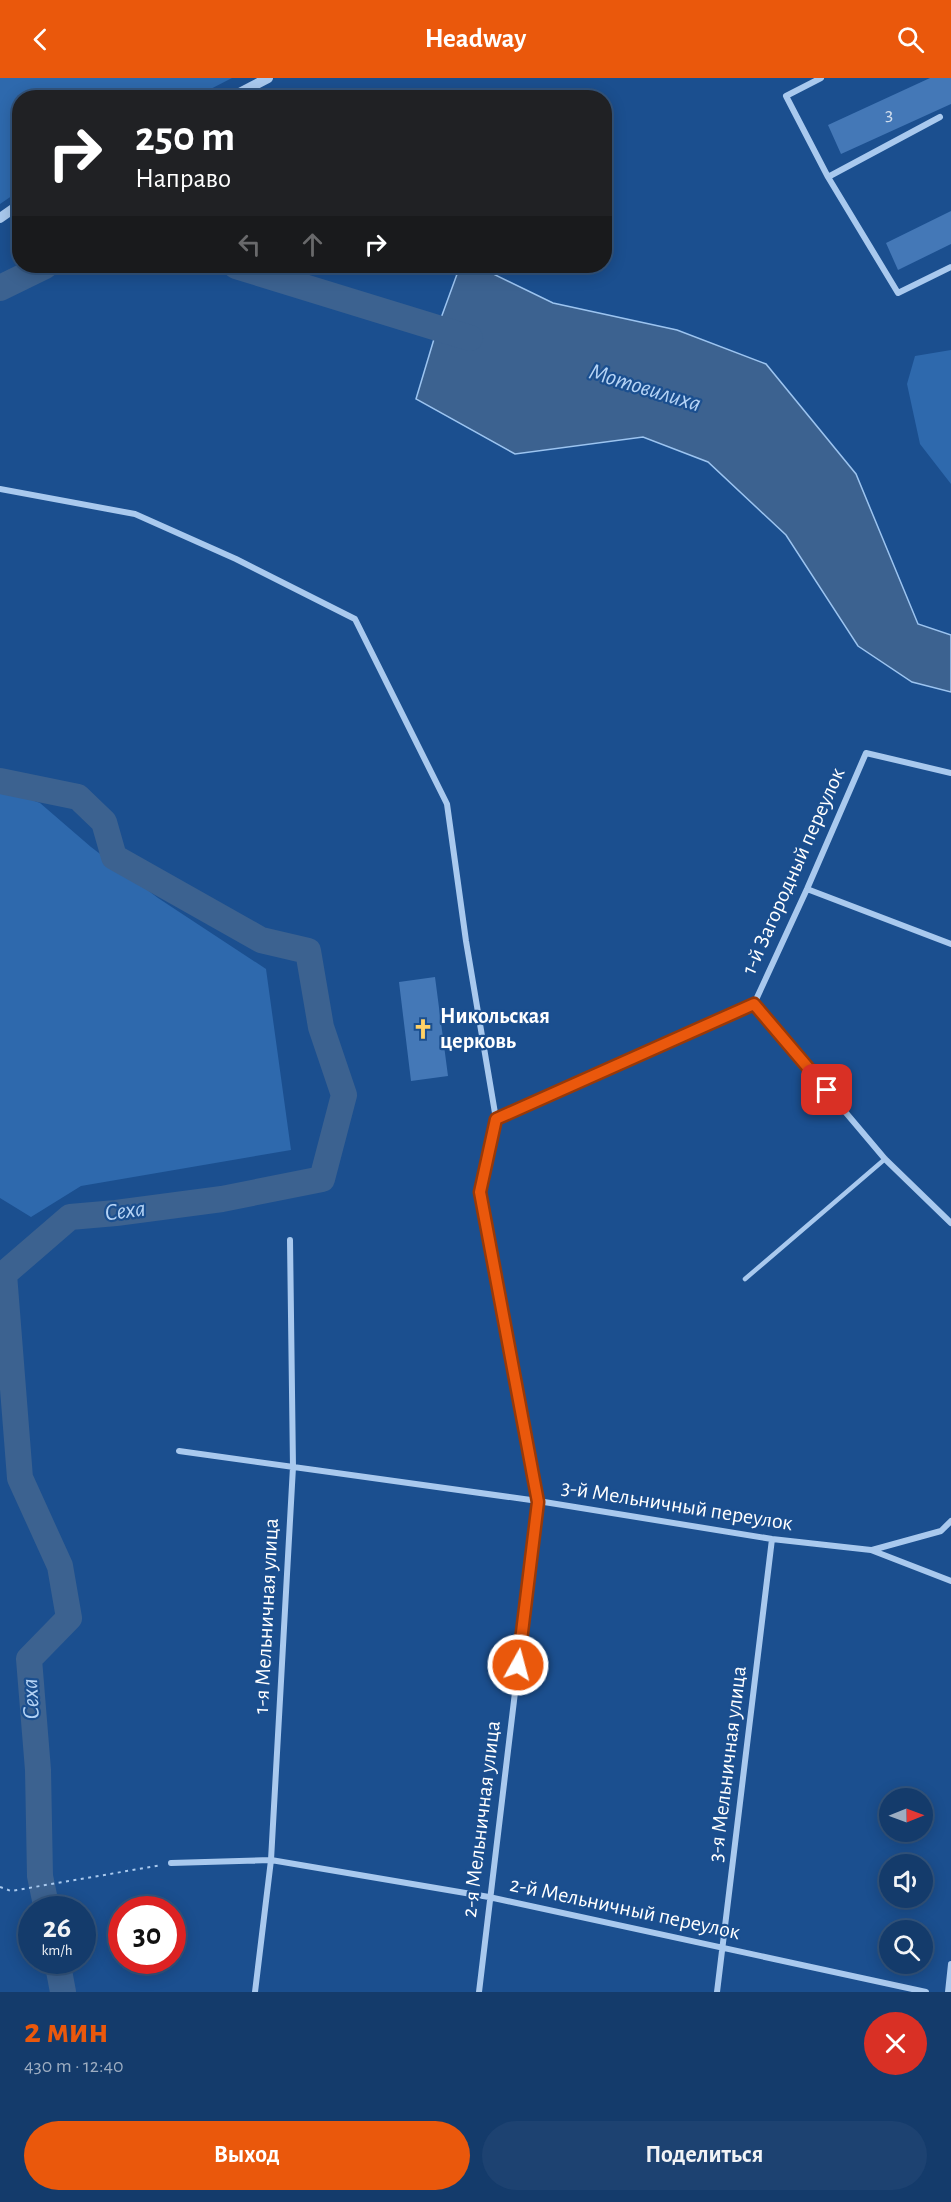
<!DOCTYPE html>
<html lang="ru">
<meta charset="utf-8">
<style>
body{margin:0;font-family:"Alegreya Sans",sans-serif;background:#1d4271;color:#f1f3f6;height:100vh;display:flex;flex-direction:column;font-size:22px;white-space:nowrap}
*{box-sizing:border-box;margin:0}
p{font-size:20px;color:#9dadc1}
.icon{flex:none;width:33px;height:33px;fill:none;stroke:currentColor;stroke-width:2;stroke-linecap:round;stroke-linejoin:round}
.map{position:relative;height:1914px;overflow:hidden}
.sheet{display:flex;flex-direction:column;background:#143b6b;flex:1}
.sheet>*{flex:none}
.top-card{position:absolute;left:12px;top:12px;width:600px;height:183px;border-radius:24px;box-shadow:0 3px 15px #0003,0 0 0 2px #33557e;background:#202124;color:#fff;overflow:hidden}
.needle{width:39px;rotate:89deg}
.tools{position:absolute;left:879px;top:1710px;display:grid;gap:12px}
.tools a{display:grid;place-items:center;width:54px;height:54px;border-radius:50%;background:#143b6b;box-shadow:0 3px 15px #0003,0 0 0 2px #33557e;font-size:30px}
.speed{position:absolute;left:18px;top:1818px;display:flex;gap:12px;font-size:30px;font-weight:700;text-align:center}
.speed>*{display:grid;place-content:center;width:78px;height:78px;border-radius:50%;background:#143b6b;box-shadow:0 3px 15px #0003,0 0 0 2px #33557e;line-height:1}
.speed small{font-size:15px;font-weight:400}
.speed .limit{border:9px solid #d22;background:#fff;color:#111}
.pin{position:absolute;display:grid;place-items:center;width:51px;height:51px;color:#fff;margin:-26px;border-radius:12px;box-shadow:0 3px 9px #0006}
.me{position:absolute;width:66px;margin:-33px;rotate:7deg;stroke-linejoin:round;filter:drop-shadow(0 0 4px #0008)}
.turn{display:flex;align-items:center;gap:21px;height:126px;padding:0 24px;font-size:27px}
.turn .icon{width:78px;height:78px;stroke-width:2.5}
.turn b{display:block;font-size:42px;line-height:51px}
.lanes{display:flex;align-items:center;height:57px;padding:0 24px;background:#0003;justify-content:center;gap:30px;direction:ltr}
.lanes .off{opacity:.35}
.round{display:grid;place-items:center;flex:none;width:63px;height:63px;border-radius:32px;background:#1d4271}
.headline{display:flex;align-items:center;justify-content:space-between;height:102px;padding:0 24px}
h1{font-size:36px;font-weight:700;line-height:45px;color:#ea580c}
.action{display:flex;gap:12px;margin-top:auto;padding:12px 24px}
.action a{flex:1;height:69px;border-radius:36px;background:#ea580c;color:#fff;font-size:24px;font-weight:700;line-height:69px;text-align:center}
.action a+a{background:#1d4271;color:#f1f3f6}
header{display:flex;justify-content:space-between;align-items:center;height:78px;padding:0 24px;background:#ea580c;color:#fff;font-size:27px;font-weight:700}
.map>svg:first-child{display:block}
.green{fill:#2e69ad}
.water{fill:#3c6290;stroke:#9cc4f0;stroke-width:1.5}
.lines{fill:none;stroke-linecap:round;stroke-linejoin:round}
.river{stroke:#3c6290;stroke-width:26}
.building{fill:#4478b7}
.path{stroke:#a9c9ee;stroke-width:2;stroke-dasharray:3 4.5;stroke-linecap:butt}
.service{stroke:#a9c9ee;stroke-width:4.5}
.minor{stroke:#a9c9ee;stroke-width:6}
.tertiary{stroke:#a9c9ee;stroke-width:10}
.route-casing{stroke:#983908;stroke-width:15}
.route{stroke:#ea580c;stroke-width:10}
.labels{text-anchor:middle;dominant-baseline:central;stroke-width:4.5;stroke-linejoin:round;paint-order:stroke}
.number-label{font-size:20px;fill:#d0dded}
.street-label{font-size:22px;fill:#fff;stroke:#1b4f8f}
.poi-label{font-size:22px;font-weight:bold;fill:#fff;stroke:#1b4f8f;text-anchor:start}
.water-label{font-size:24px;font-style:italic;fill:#b5d3f5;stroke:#1b4f8f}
</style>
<header><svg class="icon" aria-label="back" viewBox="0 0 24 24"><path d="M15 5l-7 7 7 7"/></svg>Headway<svg class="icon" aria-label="search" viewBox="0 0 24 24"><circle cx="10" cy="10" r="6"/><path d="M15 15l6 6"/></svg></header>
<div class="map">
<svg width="951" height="1914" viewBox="0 0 951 1914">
<rect width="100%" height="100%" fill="#1b4f8f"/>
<!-- green -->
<path class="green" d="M0,0h232l-37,19 -175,1 -1,93 -19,13z
M951,272v134l-31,-40 -13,-60 8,-28z
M0,710l40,15 51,44 67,51 108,71 25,181 -210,36 -50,31 -31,-19z"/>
<!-- water -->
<path class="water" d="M460,188h23l6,6 64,31 124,27 89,34 90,110 62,150 33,11v57l-39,-10 -54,-36 -72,-111 -78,-73 -65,-25 -128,17 -99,-55 21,-70z"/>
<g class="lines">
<!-- river -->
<path class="river" d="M236,188l234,72
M0,210l45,-22
M0,703l78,16 26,25 10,35 147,83 47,11 13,76 23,68 -22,84 -100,20 -106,14 -46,4 -66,57 16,204 40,88 9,52 -40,41 9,111 2,106 7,34
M57,1882l6,32"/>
</g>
<!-- building -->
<path class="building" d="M930,0h21v26l-110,50 -13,-29z
M951,133v33l-53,26 -12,-27z
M435,899l13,99 -37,5 -12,-99z"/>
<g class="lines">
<!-- path -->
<path class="path" d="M0,1809l11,4 151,-26"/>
<!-- service -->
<path class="service" d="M745,1201l140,-120"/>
<!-- minor -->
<path class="minor" d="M821,0l-35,18 42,81 70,116 53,-26
M828,99l112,-60
M0,411l135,25 101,45 119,60 92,185 19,137 30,178 -16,74 58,308 -59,491
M807,811l144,55
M754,926l53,-115 59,-136 85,20
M754,926l131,155 66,64
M496,1041l258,-115
M179,1373l359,50 234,38 99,11 80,31
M872,1472l69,-19 10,-10
M171,1785l100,-3 218,37 437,95
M255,1914l16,-132 22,-393 -3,-227
M717,1914l55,-453
M948,1914l3,-28"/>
<!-- tertiary -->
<path class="tertiary" d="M230,20l38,-20
M0,140l20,-14"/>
</g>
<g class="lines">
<!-- route casing -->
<g class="route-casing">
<path id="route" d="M518,1587l20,-163 -58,-310 16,-73 258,-115 73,86"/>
</g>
<!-- route -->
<use href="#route" class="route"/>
</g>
<!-- icons -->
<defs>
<g id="church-bare" transform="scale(1.62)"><path d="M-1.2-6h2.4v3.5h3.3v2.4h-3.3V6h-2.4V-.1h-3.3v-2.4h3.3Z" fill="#ffd166" stroke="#1b4f8f" stroke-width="2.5" paint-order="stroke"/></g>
</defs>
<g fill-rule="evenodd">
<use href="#church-bare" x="423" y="951"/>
</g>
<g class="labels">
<!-- number labels -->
<g class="number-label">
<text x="889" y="36">3</text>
</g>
<!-- street labels -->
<g class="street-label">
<text transform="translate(793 793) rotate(-66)">1-й Загородный переулок</text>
<text transform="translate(677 1427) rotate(9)">3-й Мельничный переулок</text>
<text transform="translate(266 1538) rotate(-87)">1-я Мельничная улица</text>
<text transform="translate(727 1686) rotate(-83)">3-я Мельничная улица</text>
<text transform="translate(481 1741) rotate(-83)">2-я Мельничная улица</text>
<text transform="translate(625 1830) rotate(12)">2-й Мельничный переулок</text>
</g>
<!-- poi labels -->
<g class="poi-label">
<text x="440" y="938">Никольская<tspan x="440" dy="25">церковь</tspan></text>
</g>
<!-- water labels -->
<g class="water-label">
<text transform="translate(645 310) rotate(17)">Мотовилиха</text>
<text transform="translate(125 1133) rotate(-7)">Сеха</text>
<text transform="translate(31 1621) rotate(-93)">Сеха</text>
</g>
</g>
</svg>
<div class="tools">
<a><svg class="needle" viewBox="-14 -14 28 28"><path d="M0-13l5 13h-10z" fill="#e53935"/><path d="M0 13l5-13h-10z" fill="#9dadc1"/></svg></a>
<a><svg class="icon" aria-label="sound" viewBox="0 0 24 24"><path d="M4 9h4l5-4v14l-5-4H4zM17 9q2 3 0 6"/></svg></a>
<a><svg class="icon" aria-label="search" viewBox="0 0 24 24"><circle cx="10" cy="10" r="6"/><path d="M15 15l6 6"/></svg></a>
</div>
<div class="speed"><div>26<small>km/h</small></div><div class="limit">30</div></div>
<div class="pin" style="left:827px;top:1012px;background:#d93025"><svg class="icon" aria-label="arrive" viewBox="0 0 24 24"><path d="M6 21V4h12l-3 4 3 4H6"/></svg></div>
<svg class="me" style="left:518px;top:1587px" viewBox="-20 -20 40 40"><circle r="17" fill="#ea580c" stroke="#fff" stroke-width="3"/><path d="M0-11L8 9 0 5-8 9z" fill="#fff"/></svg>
<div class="top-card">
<div class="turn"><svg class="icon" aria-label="right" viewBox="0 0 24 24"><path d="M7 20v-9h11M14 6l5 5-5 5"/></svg><div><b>250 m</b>Направо</div></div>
<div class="lanes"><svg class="icon off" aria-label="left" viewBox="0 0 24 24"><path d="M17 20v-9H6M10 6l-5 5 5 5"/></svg><svg class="icon off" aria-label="ahead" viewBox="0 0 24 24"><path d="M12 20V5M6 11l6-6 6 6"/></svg><svg class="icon" aria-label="right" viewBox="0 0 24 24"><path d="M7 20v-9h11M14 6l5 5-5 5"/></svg></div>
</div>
</div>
<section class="sheet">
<div class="headline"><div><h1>2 мин</h1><p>430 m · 12:40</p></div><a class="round" style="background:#d93025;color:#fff"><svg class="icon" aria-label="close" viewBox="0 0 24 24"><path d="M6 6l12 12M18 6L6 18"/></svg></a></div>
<div class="action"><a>Выход</a><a>Поделиться</a></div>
</section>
